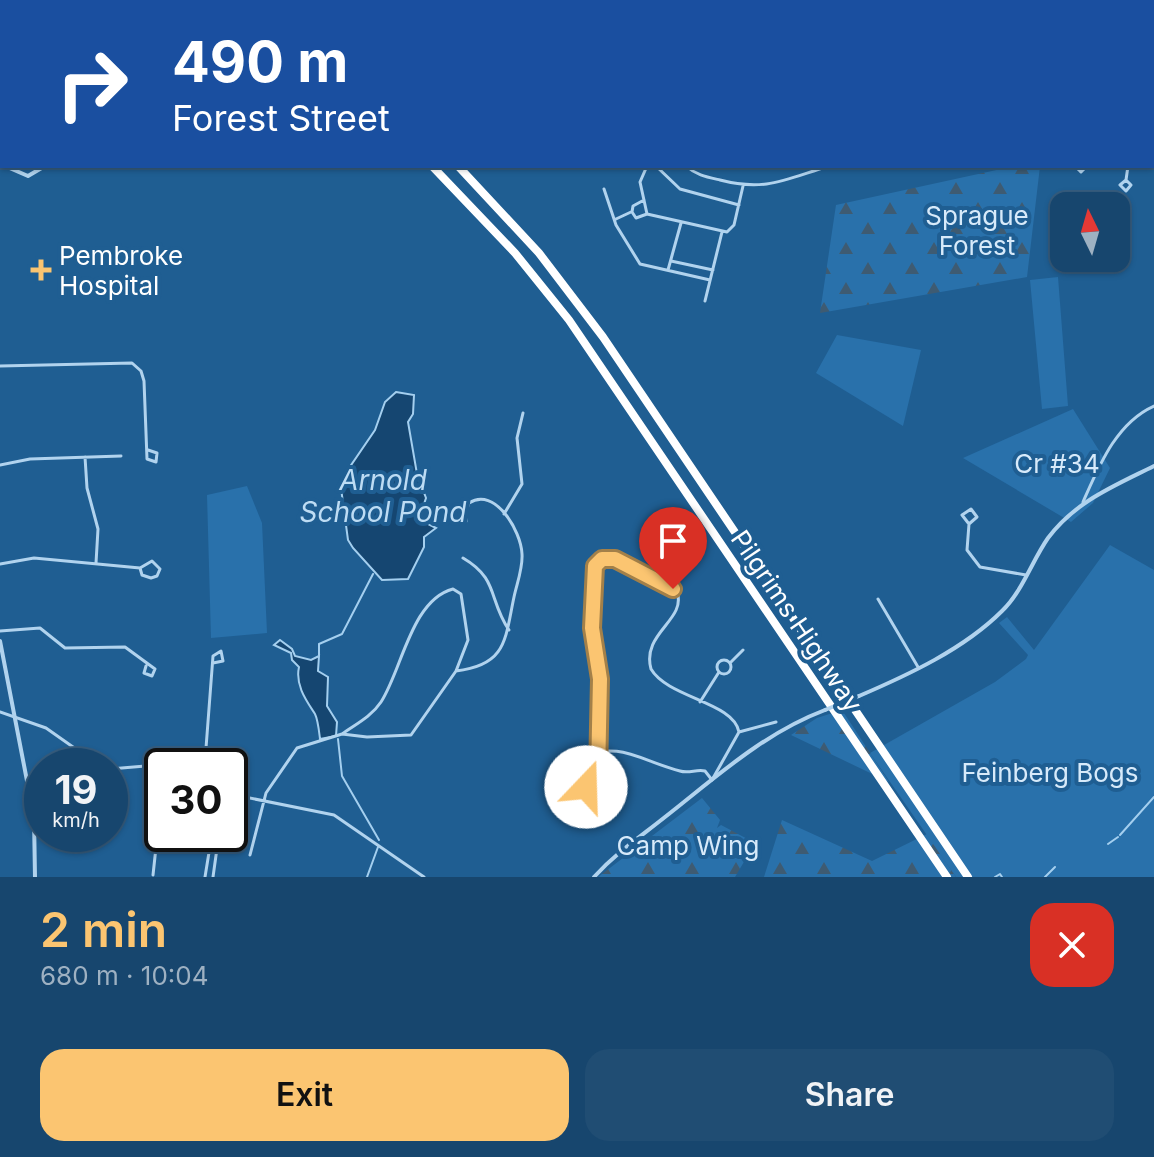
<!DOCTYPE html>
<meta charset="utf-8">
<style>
body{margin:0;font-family:Inter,sans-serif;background:#204d73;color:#f1f3f6;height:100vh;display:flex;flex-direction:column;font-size:30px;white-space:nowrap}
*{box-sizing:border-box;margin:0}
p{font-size:26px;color:#9eb1c2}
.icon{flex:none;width:44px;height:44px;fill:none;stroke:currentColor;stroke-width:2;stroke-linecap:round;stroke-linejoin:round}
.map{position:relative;height:877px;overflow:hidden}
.sheet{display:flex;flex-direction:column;background:#17466e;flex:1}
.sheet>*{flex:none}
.guide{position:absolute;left:0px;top:0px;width:1154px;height:168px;box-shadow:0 2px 6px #0004,0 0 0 2px #365e81;background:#1a4fa0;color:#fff;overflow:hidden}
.needle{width:52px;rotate:355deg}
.buttons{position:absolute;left:1050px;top:192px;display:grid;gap:16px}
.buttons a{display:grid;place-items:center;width:80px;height:80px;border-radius:16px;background:#17466e;box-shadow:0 2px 6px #0004,0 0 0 2px #365e81;font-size:40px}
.speed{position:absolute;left:24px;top:748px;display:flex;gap:16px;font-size:40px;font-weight:700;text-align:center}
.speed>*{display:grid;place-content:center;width:104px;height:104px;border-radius:50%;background:#17466e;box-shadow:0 2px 6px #0004,0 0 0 2px #365e81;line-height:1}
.speed small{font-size:20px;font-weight:400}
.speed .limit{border:4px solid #111;border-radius:12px;background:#fff;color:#111}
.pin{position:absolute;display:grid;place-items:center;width:68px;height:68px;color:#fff;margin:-82px -34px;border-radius:50% 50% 50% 0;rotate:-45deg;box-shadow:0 0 8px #0007}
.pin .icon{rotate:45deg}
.me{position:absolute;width:88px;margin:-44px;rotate:21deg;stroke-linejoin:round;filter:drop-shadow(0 0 6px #0008)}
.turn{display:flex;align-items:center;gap:28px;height:168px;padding:0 40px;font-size:36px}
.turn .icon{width:104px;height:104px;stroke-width:2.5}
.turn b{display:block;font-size:56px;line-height:68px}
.round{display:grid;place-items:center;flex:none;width:84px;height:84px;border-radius:24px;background:#204d73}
.headline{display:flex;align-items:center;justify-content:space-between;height:136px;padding:0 40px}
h1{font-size:48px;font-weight:600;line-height:60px;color:#fbc571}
.primary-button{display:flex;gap:16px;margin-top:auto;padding:16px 40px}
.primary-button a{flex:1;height:92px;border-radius:24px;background:#fbc571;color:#111;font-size:32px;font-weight:600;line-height:92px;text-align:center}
.primary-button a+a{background:#204d73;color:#f1f3f6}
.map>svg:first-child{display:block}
.forest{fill:url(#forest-firs)}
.park{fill:#2971ab}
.water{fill:#154671;stroke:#a4cfef;stroke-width:2}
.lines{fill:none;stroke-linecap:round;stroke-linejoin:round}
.stream{stroke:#a4cfef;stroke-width:2}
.minor{stroke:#b1d3ee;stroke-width:3}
.tertiary{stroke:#b1d3ee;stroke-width:4}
.motorway{stroke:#fff;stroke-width:8}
.tertiary-bridge{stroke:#b1d3ee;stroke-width:4}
.route-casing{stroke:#a38049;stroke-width:20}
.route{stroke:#fbc571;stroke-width:14}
.poi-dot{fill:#fbc571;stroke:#1f5e92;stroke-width:3}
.labels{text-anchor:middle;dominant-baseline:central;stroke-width:8;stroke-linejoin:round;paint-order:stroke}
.park-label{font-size:26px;fill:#d7eafa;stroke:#1f5e92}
.poi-label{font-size:26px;fill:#fff;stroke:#1f5e92;text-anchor:start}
.street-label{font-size:26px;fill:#fff;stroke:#1f5e92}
.water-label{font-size:28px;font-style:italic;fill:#bddcf4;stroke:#1f5e92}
</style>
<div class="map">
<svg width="1154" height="877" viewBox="0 0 1154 877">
<defs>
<pattern id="forest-firs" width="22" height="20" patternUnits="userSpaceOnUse" patternTransform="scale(2)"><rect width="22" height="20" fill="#2971ab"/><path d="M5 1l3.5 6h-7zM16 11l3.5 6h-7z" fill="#3e5b72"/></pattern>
</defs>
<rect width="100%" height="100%" fill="#1f5e92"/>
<!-- forest -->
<path class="forest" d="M1015,166h25l-13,111 -207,36 16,-108z
M842,710l47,72 -98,-47 26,-17z
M702,798l18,22 -3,8 4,-3 34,18 -20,34h-137z
M782,820l90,41 55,-27 29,43h-192z"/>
<!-- park -->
<path class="park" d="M1058,277l10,129 -26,3 -12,-129z
M837,335l84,15 -18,76 -87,-53z
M1073,409l37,59 -17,35 -22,19 -108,-64z
M247,486l15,37 5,110 -56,5 -4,-143z
M1110,545l44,25v307h-198l-86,-124 125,-71 31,-23 2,-4 -29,-32 8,-6 27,33z"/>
<!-- water -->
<path class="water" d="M396,392l18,3 -1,19 -5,8 9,52 9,24 -6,18 4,6 12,6 -12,9v10l-16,32 -26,1 -29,-32 -5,-8 -7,-52 2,-11 32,-47 10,-28z
M280,640l12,9 3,7 16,4 8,-4 -1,15 10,6 -1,29 10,16 -1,14 -16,3c-1,-8 -2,-19 -5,-25 -9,-14 -20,-29 -16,-47l-7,-7 -1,-7 -17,-8z"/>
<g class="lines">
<!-- stream -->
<path class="stream" d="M319,655v-11l23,-10 31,-60
M338,739l4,37 37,64
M1120,835l34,-38
M1108,844l10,-7
M367,877l11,-30
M995,877l5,-3 2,3
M1045,877l10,-10"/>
<!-- minor -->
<path class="minor" d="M1042,0l2,2
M106,2l3,-2
M713,2l1,-2
M960,2v-2
M1152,40l2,1
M1152,153h2
M656,166l24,23 59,16
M686,166c10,9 21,11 34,14 46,12 66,-1 109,-14
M1075,166l6,6 6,-6
M1126,180l-6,5 6,6 5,-6 -5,-5 2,-14
M604,189l12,36 24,39 70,16
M644,200l-11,6 -1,6 4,6 11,-4 -7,-32 7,-16
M647,214l80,18 7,-7 9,-39
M616,219l15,-7
M671,261l42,9
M668,270l13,-47
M705,301l17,-69
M0,366l132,-3 9,8 3,10 3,78 9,3 1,-9 -9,-3
M85,457l2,31 11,41 -2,34
M0,465l30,-6 91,-3
M1083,502c16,-36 33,-79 71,-96
M504,514l18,-30 -5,-46 6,-25
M969,524l-7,-9 9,-6 6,8 -8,7 -2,26 13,17 46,8
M463,558c36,21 25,41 46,72
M0,564l34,-6 106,10 12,-7 8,8 -3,7 -6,2 -9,-3 -2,-7
M878,599l40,68
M0,631l40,-3 25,20 60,-1 30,22 -3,7 -8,-3 2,-7
M717 667a7 7 0 1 1 14 0a7 7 0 1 1-14 0Z
M730,663l13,-13
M700,702l19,-30
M0,712l46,16 54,38
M342,734c14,-10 29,-17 39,-32 21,-32 30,-102 72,-113l8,5 7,46 -12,31
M576,757c46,-16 62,3 104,14 9,3 16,-2 25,0l7,9 27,-48 37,-10
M197,766l9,-18 7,-92 8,-5 2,10 -10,2
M110,769l59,-5 25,2
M598,775l-12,8 2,9 5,3 9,-3 3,-7 -7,-10c1,-33 3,-68 1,-101 -1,-23 -18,-101 3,-115h13l62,33c10,28 -36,41 -26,77 17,29 83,33 88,63
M230,794l104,21 90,62
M250,855l16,-62 31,-45 45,-14 25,3 44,-2 45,-64c51,-6 49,-32 58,-74 3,-14 9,-29 8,-43 -1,-23 -27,-68 -53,-51l-4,11 1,7
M153,875l9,-83
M205,877l7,-43
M213,877l6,-43"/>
<!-- tertiary -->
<path class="tertiary" d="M17,2v-2
M626,2l1,-2
M0,63l2,-8
M0,162l2,1
M5,166l23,10 17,-10
M0,641l34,176 1,60
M859,696c49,-21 105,-47 143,-85 20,-19 30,-50 46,-73 28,-37 66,-52 106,-72
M594,877c22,-24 46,-40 71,-60 51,-40 99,-84 160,-107"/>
<!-- motorway -->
<path class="motorway" d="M226,0l3,2
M256,0l2,2
M432,166l83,87 54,67 378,557
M458,166l81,87 64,84 365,540"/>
<!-- tertiary-bridge -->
<path class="tertiary-bridge" d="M825,710l34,-14"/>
</g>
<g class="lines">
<!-- route casing -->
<g class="route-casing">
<path id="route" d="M586,787l3,-9 9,-3 2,-96 -8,-51 3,-62 7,-7h13l58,30"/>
</g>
<!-- route -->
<use href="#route" class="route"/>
</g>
<!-- markers -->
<path class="poi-dot" d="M37 258h8v8h8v8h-8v8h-8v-8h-8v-8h8z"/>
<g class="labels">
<!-- park labels -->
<g class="park-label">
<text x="977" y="215">Sprague<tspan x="977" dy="30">Forest</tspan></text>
<text x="1057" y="463">Cr #34</text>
<text x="1050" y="772">Feinberg Bogs</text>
<text x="688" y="845">Camp Wing</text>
</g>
<!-- poi labels -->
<g class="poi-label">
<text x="59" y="255">Pembroke<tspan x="59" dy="30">Hospital</tspan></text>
</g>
<!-- street labels -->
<g class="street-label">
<text transform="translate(797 621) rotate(56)">Pilgrims Highway</text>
</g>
<!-- water labels -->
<g class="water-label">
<text x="383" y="480">Arnold<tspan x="383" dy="32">School Pond</tspan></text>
</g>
</g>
</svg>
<div class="buttons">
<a><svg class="needle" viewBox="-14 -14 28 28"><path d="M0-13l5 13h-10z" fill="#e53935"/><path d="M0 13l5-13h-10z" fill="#9eb1c2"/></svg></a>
</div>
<div class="speed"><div>19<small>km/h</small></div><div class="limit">30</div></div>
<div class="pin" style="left:673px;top:589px;background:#d93025"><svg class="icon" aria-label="arrive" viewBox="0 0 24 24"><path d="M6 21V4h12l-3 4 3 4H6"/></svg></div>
<svg class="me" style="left:586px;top:787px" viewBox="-20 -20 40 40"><circle r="19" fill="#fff"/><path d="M0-13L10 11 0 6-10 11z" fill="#fbc571"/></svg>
<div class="guide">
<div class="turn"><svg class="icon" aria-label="right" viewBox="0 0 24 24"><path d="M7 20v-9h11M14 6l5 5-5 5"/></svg><div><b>490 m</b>Forest Street</div></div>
</div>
</div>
<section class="sheet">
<div class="headline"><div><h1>2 min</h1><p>680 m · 10:04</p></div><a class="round" style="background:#d93025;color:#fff"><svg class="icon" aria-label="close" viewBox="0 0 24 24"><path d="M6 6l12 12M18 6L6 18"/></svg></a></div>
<div class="primary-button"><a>Exit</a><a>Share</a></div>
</section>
